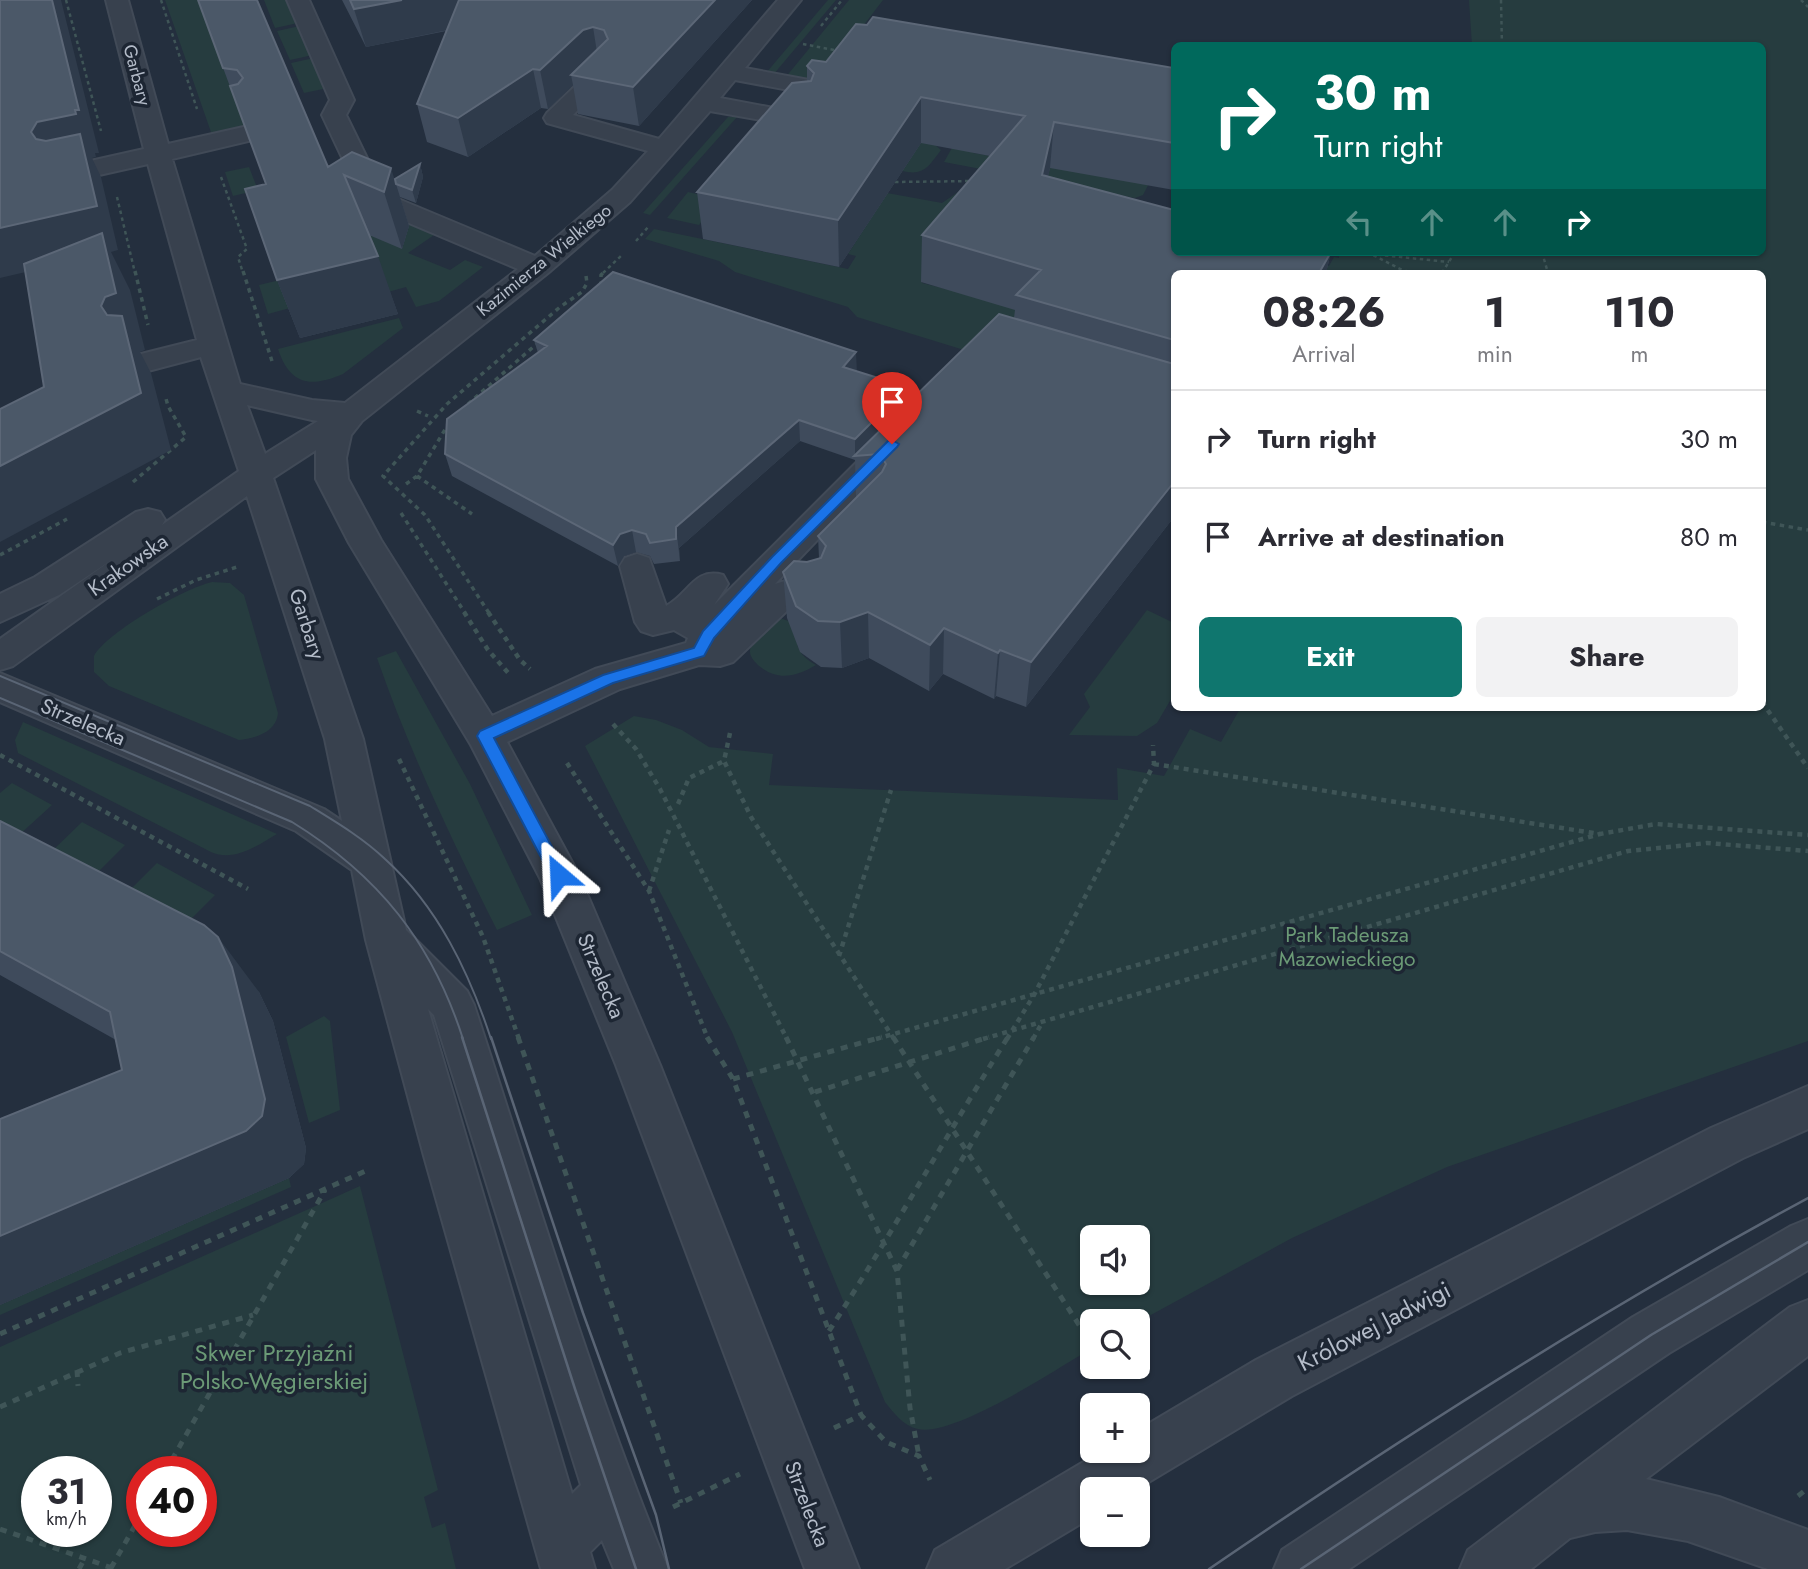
<!DOCTYPE html>
<meta charset="utf-8">
<style>
body{margin:0;font-family:Jost,sans-serif;background:#f2f2f3;color:#2b2b33;height:100vh;display:flex;flex-direction:column;font-size:26px;white-space:nowrap}
*{box-sizing:border-box;margin:0}
p{font-size:23px;color:#7c7c81}
.icon{flex:none;width:38px;height:38px;fill:none;stroke:currentColor;stroke-width:2;stroke-linecap:round;stroke-linejoin:round}
.map{position:relative;flex:1;overflow:hidden}
.details{position:absolute;left:1171px;top:270px;width:595px;height:441px;display:flex;flex-direction:column;background:#fff;border-radius:10px;box-shadow:0 2px 5px #0004}
.details>*{flex:none}
.hud{position:absolute;left:1171px;top:42px;width:595px;height:214px;border-radius:10px;box-shadow:0 2px 5px #0004;background:#00695c;color:#fff;overflow:hidden}
.controls{position:absolute;left:1080px;top:1225px;display:grid;gap:14px}
.controls a{display:grid;place-items:center;width:70px;height:70px;border-radius:10px;background:#fff;box-shadow:0 2px 5px #0004;font-size:35px}
.speed{position:absolute;left:21px;top:1456px;display:flex;gap:14px;font-size:35px;font-weight:700;text-align:center}
.speed>*{display:grid;place-content:center;width:91px;height:91px;border-radius:50%;background:#fff;box-shadow:0 2px 5px #0004;line-height:1}
.speed small{font-size:18px;font-weight:400}
.speed .limit{border:10px solid #d22;background:#fff;color:#111}
.pin{position:absolute;display:grid;place-items:center;width:60px;height:60px;color:#fff;margin:-72px -30px;border-radius:50% 50% 50% 0;rotate:-45deg;box-shadow:0 0 7px #0007}
.pin .icon{rotate:45deg}
.me{position:absolute;width:77px;margin:-38px;rotate:334deg;stroke-linejoin:round;filter:drop-shadow(0 0 5px #0008)}
.turn{display:flex;align-items:center;gap:24px;height:147px;padding:0 28px;font-size:32px}
.turn .icon{width:91px;height:91px;stroke-width:2.5}
.turn b{display:block;font-size:49px;line-height:60px}
.lanes{display:flex;align-items:center;height:66px;padding:0 28px;background:#0003;justify-content:center;gap:35px;direction:ltr}
.lanes .off{opacity:.35}
.eta{display:flex;justify-content:space-evenly;align-items:center;height:119px;text-align:center}
.eta b{font-size:42px;font-weight:700;line-height:49px}
.primary-button{display:flex;gap:14px;margin-top:auto;padding:14px 28px}
.primary-button a{flex:1;height:80px;border-radius:10px;background:#0f766e;color:#fff;font-size:28px;font-weight:700;line-height:80px;text-align:center}
.primary-button a+a{background:#f2f2f3;color:#2b2b33}
ul{padding:0;list-style:none}
li{display:flex;align-items:center;gap:21px;height:98px;padding:0 28px;border-top:2px solid #e1e1e2}
li div{flex:1}
li b{display:block;font-size:26px}
li em{font-style:normal}
.map>svg:first-child{display:block}
.green{fill:#263c3f;fill-rule:evenodd}
.lines{fill:none;stroke-linecap:round;stroke-linejoin:round}
.minor-casing{stroke:#414a57;stroke-width:4}
.path-far3{stroke:#3f5557;stroke-width:2.5;stroke-dasharray:3.5 3.5;stroke-linecap:butt}
.path-far2{stroke:#3f5557;stroke-width:3.5;stroke-dasharray:4.5 4.5;stroke-linecap:butt}
.path-far1{stroke:#3f5557;stroke-width:4.5;stroke-dasharray:5 5;stroke-linecap:butt}
.path{stroke:#3f5557;stroke-width:5;stroke-dasharray:7 7;stroke-linecap:butt}
.minor{fill:#38414e;fill-rule:evenodd}
.tram-far1{stroke:#5a6575;stroke-width:2}
.tram{stroke:#5a6575;stroke-width:2.5}
.wall{fill:#3f4b5c}
.shaded-wall{fill:#2f3b4b}
.building{fill:#4b5868;stroke:#5c6777;stroke-width:2}
.route{fill:#1a73e8;stroke:#114b97;stroke-width:2}
.labels{text-anchor:middle;dominant-baseline:central;stroke-width:7;stroke-linejoin:round;paint-order:stroke}
.far-street-label{font-size:18px;fill:#b4bcc9;stroke:#1d2633}
.street-label{font-size:21px;fill:#b4bcc9;stroke:#1d2633}
.park-label{font-size:21px;fill:#6b9a76;stroke:#1d2633}
.near-street-label{font-size:24px;fill:#b4bcc9;stroke:#1d2633}
.near-park-label{font-size:24px;fill:#6b9a76;stroke:#1d2633}
</style>
<div class="map">
<svg width="1808" height="1569" viewBox="0 0 1808 1569">
<rect width="100%" height="100%" fill="#242f3e"/>
<!-- green -->
<path class="green" d="M165,0h34l47,127 -34,8z
M264,0h24l10,23 -23,5z
M828,0h8l-63,75 -7,-2z
M849,0h34l-40,52 -32,30 -26,-4z
M1469,0h339v1041l-361,126 -155,71 -154,84 -46,-1v27c-35,21 -138,89 -174,81 -15,-3 -24,-16 -33,-27l-153,-370 -147,-286 49,-30 22,4 26,10 27,17 64,7 -4,31 349,15 -1,-32 47,8 26,-47 31,13 20,-35h521v-434h-588l-14,16 23,-37h92l54,14 5,-9 5,1v-6h423v-206l-290,-1zM1092,1237h46v46h-46z
M300,26l13,29 -23,5 -13,-29z
M314,58l14,30 -24,5 -13,-30z
M728,117h9l-87,98 -7,-2z
M961,132l12,21 18,3 169,6 -17,33 -8,3 -191,-36z
M922,141l12,3 7,6c-13,17 -17,26 -39,21z
M249,167l9,23 -25,6 -8,-24z
M961,190l-39,93 113,28 -71,39 -107,-33 -9,-10 -113,-35 -16,-11 -74,-22 9,-10 194,40 8,-13 -8,-2 39,-61 55,10z
M688,192l31,7 -20,26 -32,-7z
M412,223l21,9 1,3 -26,18 42,17 15,-10 18,7 -44,34 -23,6 -10,-20 -18,5 -31,-66z
M280,280l10,28 -22,6 -9,-29z
M399,318l4,10 -60,46c-33,14 -53,11 -65,-25z
M212,582l18,1 14,12 34,118c-2,20 -23,25 -39,27l-130,-54 -15,-14v-16c13,-24 91,-68 118,-74z
M1147,610l27,13v71l-17,29 -20,13 -68,-1 21,-28 -6,-13z
M777,617l23,8c-8,18 -1,31 16,40 -20,12 -38,16 -57,1 -4,-4 -9,-9 -9,-14 -1,-12 19,-27 27,-35z
M396,651l74,133 62,131 -35,15c-45,-90 -87,-177 -120,-272z
M23,722l254,112c-20,12 -43,28 -66,18l-193,-99 -3,-13z
M12,783l40,22 -34,31 -18,-9v-34z
M82,822l43,23 -30,30 -45,-22z
M157,863l58,32 -27,27 -60,-30z
M324,1016l6,5 10,89 -31,13 -23,-86z
M289,1178l2,9 -291,128v-10z
M360,1186l78,304 -14,7 8,31 13,-5 11,46h-456v-222zM37,1472h59v59h-59zM142,1472h59v59h-59z"/>
<g class="lines">
<!-- minor casing -->
<g class="minor-casing">
<path id="minor" d="M106,0h22l40,144 80,-18 9,3 4,5 -4,5 -85,20 68,225 72,16 33,3 173,-134 -154,-65 -42,-89 8,-15 -43,-100h22l45,100 -8,15 38,78 151,63 77,-66 36,-39 -101,-28 -3,-5 3,-5 45,-43 8,-2 8,2 4,5 -39,40 86,24 119,-139h23l-56,68 80,15 3,5 -3,5 -9,2 -81,-15 -15,18 91,17 3,5 -3,5 -9,2 -92,-16 -80,91 -82,71 -186,148 -11,14 -5,23 2,21 33,61 111,176 103,-47 91,-26 2,-5 -14,-8 -21,5 -12,-4 -6,-9 -15,-56 5,-8 12,-4 12,4 17,48c23,-12 28,-39 57,-31l5,9 -14,21 168,-168 11,-3 11,3 5,7 -134,140c19,-6 40,-11 52,10l-5,9 -12,3 -16,-2 -61,58 -13,4 -21,-1 -79,24 -113,53 72,133 81,190 199,504h-54l-189,-504 -76,-187 -69,-133 -122,-202 -33,-64v-29l-43,28 90,261 43,191 61,61 7,14c62,189 118,380 194,564h-54l-12,-29 -12,12 5,17h-54l-117,-413 -58,-216 -14,-70 -56,-39 -296,-129v-29l324,136 18,12 -17,-82 -78,-243 -234,170 -13,4v-31l116,-82 -57,38 -59,27v-28l35,-17 101,-65 12,-3 12,3 5,8 -3,5 77,-54 -38,-114 -53,14 -11,-2 -4,-7 4,-7 60,-15 -49,-176 -80,18 -9,-2 -4,-6 4,-6 85,-19zM247,405l65,15 6,1 -53,33zM428,1009l6,6 147,470 -9,9z
M1808,1086v43l-65,29 -451,238 -155,93h-45v28l-87,52h-78l8,-19 167,-99h36v-21l118,-70 455,-232z
M1808,1219v51l-139,83 -320,216h-75l8,-19 351,-233 158,-91z
M1808,1300v56l-162,123 73,18 89,33v39h-40l-80,-28 -61,-11 -32,2 -25,6 -39,31h-71l8,-19 322,-243z"/>
</g>
<!-- path-far3 -->
<path class="path-far3" d="M66,0l35,131
M161,0l36,109
M1501,0l1,46
M1801,0l7,7
M821,26l21,-26
M803,44l36,7
M221,177l26,72 -9,8 5,16
M895,182l79,-1
M117,197l18,76
M636,241l13,-15
M1360,252l11,2 37,19
M1542,252l6,21
M1371,254l78,8
M603,273l19,-18
M1442,273l13,-21"/>
<!-- path-far2 -->
<path class="path-far2" d="M135,271l13,54
M243,271l29,90
M1405,271l3,2
M601,286v-11l4,-4
M468,404l72,-63
M417,411l11,5
M417,476l55,38
M133,482l53,-45 -18,-31 -3,-11
M406,484l11,-8 32,-53
M401,513l64,100
M1762,522l46,8
M0,555l67,-36
M157,599l39,-19 44,-14
M489,613l-64,-98 -42,-39 64,-72 113,-97 22,-15 5,-9 -1,-7"/>
<!-- path-far1 -->
<path class="path-far1" d="M464,612l24,38 22,25
M488,612l32,48 10,9
M1762,702l46,66
M613,724l23,25 24,40 127,250
M730,733l-6,28 27,56 143,222
M0,755l248,134
M399,759l84,178 36,102
M567,763l82,128 59,148
M1154,764l446,70 56,-10 152,11
M678,804l11,-26 35,-17
M649,891l20,-61
M839,956l52,-166
M876,1039l724,-205
M983,1039l645,-188 79,-8 101,8
M1007,1039l27,-44 120,-231 -1,-19
M1033,1039l10,-18"/>
<!-- path -->
<path class="path" d="M518,1037l163,466
M707,1037l26,42 128,336
M786,1037l111,234 13,137 9,48
M893,1037l199,308
M733,1079l149,-42
M815,1092l174,-55
M897,1270l137,-233
M829,1331c62,-96 118,-197 179,-294
M0,1334l370,-165
M77,1370l1,16
M0,1407l120,-54 133,-38
M834,1428l27,-13 25,27 33,14 11,24
M165,1472l160,-282
M1798,1496l10,-8
M673,1507l67,-33
M0,1529l115,40
M111,1568l31,-55
M79,1569l6,-11"/>
<!-- minor -->
<use href="#minor" class="minor"/>
<!-- tram-far1 -->
<path class="tram-far1" d="M0,676l310,130c26,16 53,32 75,53 53,48 84,113 106,180
M0,698l292,124c86,53 140,120 171,217"/>
<!-- tram -->
<path class="tram" d="M462,1037l113,352 61,180
M491,1037l92,276 73,202 13,54
M1209,1569c194,-133 392,-259 599,-371
M1301,1569l350,-234 157,-93"/>
</g>
<!-- wall -->
<path class="wall" d="M198,0l130,167 67,12 25,-15 3,13 -7,26 -16,-6 9,29 -7,23 -33,-14 29,79 -98,24 -23,-58 -11,-96z
M342,0h410l-113,126 -61,-12 -5,-29 -25,24 -7,-1 -73,49 -41,-15 -10,-38 29,-73 -80,16z
M826,62l348,6v122l-124,-22 -2,8 283,76 -5,21h-152v244l-148,190 -30,-11 -2,3 -51,-25 -14,17 -60,-33 -27,10 -21,-1 -21,-15 -13,-34 -4,-46 36,-14 -1,-22 38,-38 -1,-38 -55,-19 -121,107 1,13 -26,3 -4,-8 -14,-4 -12,4 -6,10 -166,-90 -7,-22 93,-101 -4,-13 323,31 50,16v17l107,-86 1,-8 -94,-28 1,-47 68,-79 -69,-13 -82,124 -136,-28 -6,-47 110,-111v-15z
M0,821l259,171 14,29 33,127 -2,16 -15,14 -289,127v-186l122,-49 -6,-30 -116,-65z"/>
<!-- shaded-wall -->
<path class="shaded-wall" d="M52,0h9l38,153h-4l1,4 -4,1 9,19 17,73 -7,2 19,38 15,60 -5,2 11,21 20,77 -171,92v-76l101,-160 6,-53 -107,25v-50l58,-63 -27,-33 6,-10z
M359,0h107l6,25 -106,22 -12,-38z
M715,0h37l-113,126 -6,-39z
M593,27l6,38 -28,10 2,10 -25,24 -8,-39 43,-40z
M533,69l8,39 -73,49 -10,-39z
M921,97v46l-82,124 -1,-47z
M1054,122l-4,46 -12,53 4,-46z
M420,164l3,13 -7,26 -4,-13z
M391,168l18,58 -7,23 -18,-57z
M1331,252l-5,21h-7z
M378,256l20,58 -98,24 -23,-58z
M856,352l1,21 -14,-6z
M907,387v22l-52,47v-17z
M799,420l1,21 -121,107 1,13 -4,-34z
M1174,482v35l-148,190 5,-45z
M632,530l4,22 -12,4 -6,10 -5,-21 7,-11z
M868,612l1,46 -27,10 -2,-46z
M944,628l-1,46 -14,17 1,-46z
M1000,650l-4,46 -2,3 4,-46z
M218,937l41,55 14,29 33,127 -2,16 -15,14 -289,127v-69l246,-105z"/>
<!-- building -->
<path class="building" d="M0,0h52l27,110h-4l1,4 -39,8 -6,10 5,7 10,2 34,-7 17,72 -97,22z
M198,0h59l71,167 24,-15 39,16 -7,24 -40,-17 34,81 -101,24 -32,-91 21,-5 -36,-98 8,-2 5,-6 -6,-8 -14,-2z
M350,0h52l-48,9z
M459,0h256l-82,87 -62,-12 37,-36 -4,-9 -11,-3 -10,3 -43,40 -7,-1 -75,49 -41,-14z
M873,17l301,51v75l-120,-21 -12,53 132,35v42h157l-12,21h-145v67l-158,-45 25,-25 -119,-35 103,-119 -104,-19 -83,123 -141,-28 95,-109 19,-2 3,-8 -7,-7 5,-6 14,2 30,-38 11,1z
M420,164l-8,26 -16,-6 -1,-5z
M102,233l14,60 -11,4 -4,9 6,9 15,1 19,77 -141,73v-57l44,-22 -20,-123z
M613,272l243,80 -13,15 64,20 -52,52 -56,-19 -123,107v12l-26,4 -4,-9 -14,-4 -12,4 -7,11 -168,-91 2,-35 100,-73 -13,-6z
M999,314l175,50v118l-143,180 -31,-12 -2,3 -54,-25 -14,17 -62,-33 -28,10 -22,-1 -22,-15 -13,-34 11,-11 13,1 14,-4 5,-12 -8,-10 64,-64 4,-8 -6,-10 -26,2z
M0,821l204,104 14,12 14,30 33,132 -3,17 -16,15 -246,105v-117l122,-49 -12,-58 -110,-61z"/>
<!-- route -->
<path class="route" d="M892,440l7,4 -2,3 -116,116 -67,75 -10,18 -91,27 -119,55 73,137 -2,5h-12l-76,-144 3,-5 123,-56 91,-27 9,-17 69,-74 116,-116z"/>
<g class="labels">
<!-- far-street labels -->
<g class="far-street-label">
<text transform="translate(137 75) rotate(75)">Garbary</text>
<text transform="translate(544 260) rotate(-39)">Kazimierza Wielkiego</text>
</g>
<!-- street labels -->
<g class="street-label">
<text transform="translate(128 565) rotate(-35)">Krakowska</text>
<text transform="translate(307 624) rotate(72)">Garbary</text>
<text transform="translate(83 722) rotate(23)">Strzelecka</text>
<text transform="translate(601 976) rotate(67)">Strzelecka</text>
<text transform="translate(807 1504) rotate(69)">Strzelecka</text>
</g>
<!-- park labels -->
<g class="park-label">
<text x="1347" y="935">Park Tadeusza<tspan x="1347" dy="24">Mazowieckiego</tspan></text>
</g>
<!-- near-street labels -->
<g class="near-street-label">
<text transform="translate(1374 1326) rotate(-27)">Królowej Jadwigi</text>
</g>
<!-- near-park labels -->
<g class="near-park-label">
<text x="274" y="1352">Skwer Przyjaźni<tspan x="274" dy="28">Polsko-Węgierskiej</tspan></text>
</g>
</g>
</svg>
<div class="controls">
<a><svg class="icon" aria-label="sound" viewBox="0 0 24 24"><path d="M4 9h4l5-4v14l-5-4H4zM17 9q2 3 0 6"/></svg></a>
<a><svg class="icon" aria-label="search" viewBox="0 0 24 24"><circle cx="10" cy="10" r="6"/><path d="M15 15l6 6"/></svg></a>
<a>+</a>
<a>−</a>
</div>
<div class="speed"><div>31<small>km/h</small></div><div class="limit">40</div></div>
<div class="pin" style="left:892px;top:444px;background:#d93025"><svg class="icon" aria-label="arrive" viewBox="0 0 24 24"><path d="M6 21V4h12l-3 4 3 4H6"/></svg></div>
<svg class="me" style="left:559px;top:875px" viewBox="-20 -20 40 40"><path d="M0-17L14 15 0 8-14 15z" fill="#1a73e8" stroke="#fff" stroke-width="4"/></svg>
<div class="hud">
<div class="turn"><svg class="icon" aria-label="right" viewBox="0 0 24 24"><path d="M7 20v-9h11M14 6l5 5-5 5"/></svg><div><b>30 m</b>Turn right</div></div>
<div class="lanes"><svg class="icon off" aria-label="left" viewBox="0 0 24 24"><path d="M17 20v-9H6M10 6l-5 5 5 5"/></svg><svg class="icon off" aria-label="ahead" viewBox="0 0 24 24"><path d="M12 20V5M6 11l6-6 6 6"/></svg><svg class="icon off" aria-label="ahead" viewBox="0 0 24 24"><path d="M12 20V5M6 11l6-6 6 6"/></svg><svg class="icon" aria-label="right" viewBox="0 0 24 24"><path d="M7 20v-9h11M14 6l5 5-5 5"/></svg></div>
</div>
<section class="details">
<div class="eta">
<div><b>08:26</b><p>Arrival</p></div>
<div><b>1</b><p>min</p></div>
<div><b>110</b><p>m</p></div>
</div>
<ul>
<li><svg class="icon" aria-label="right" viewBox="0 0 24 24"><path d="M7 20v-9h11M14 6l5 5-5 5"/></svg><div><b>Turn right</b></div><em>30 m</em></li>
<li><svg class="icon" aria-label="arrive" viewBox="0 0 24 24"><path d="M6 21V4h12l-3 4 3 4H6"/></svg><div><b>Arrive at destination</b></div><em>80 m</em></li>
</ul>
<div class="primary-button"><a>Exit</a><a>Share</a></div>
</section>
</div>
